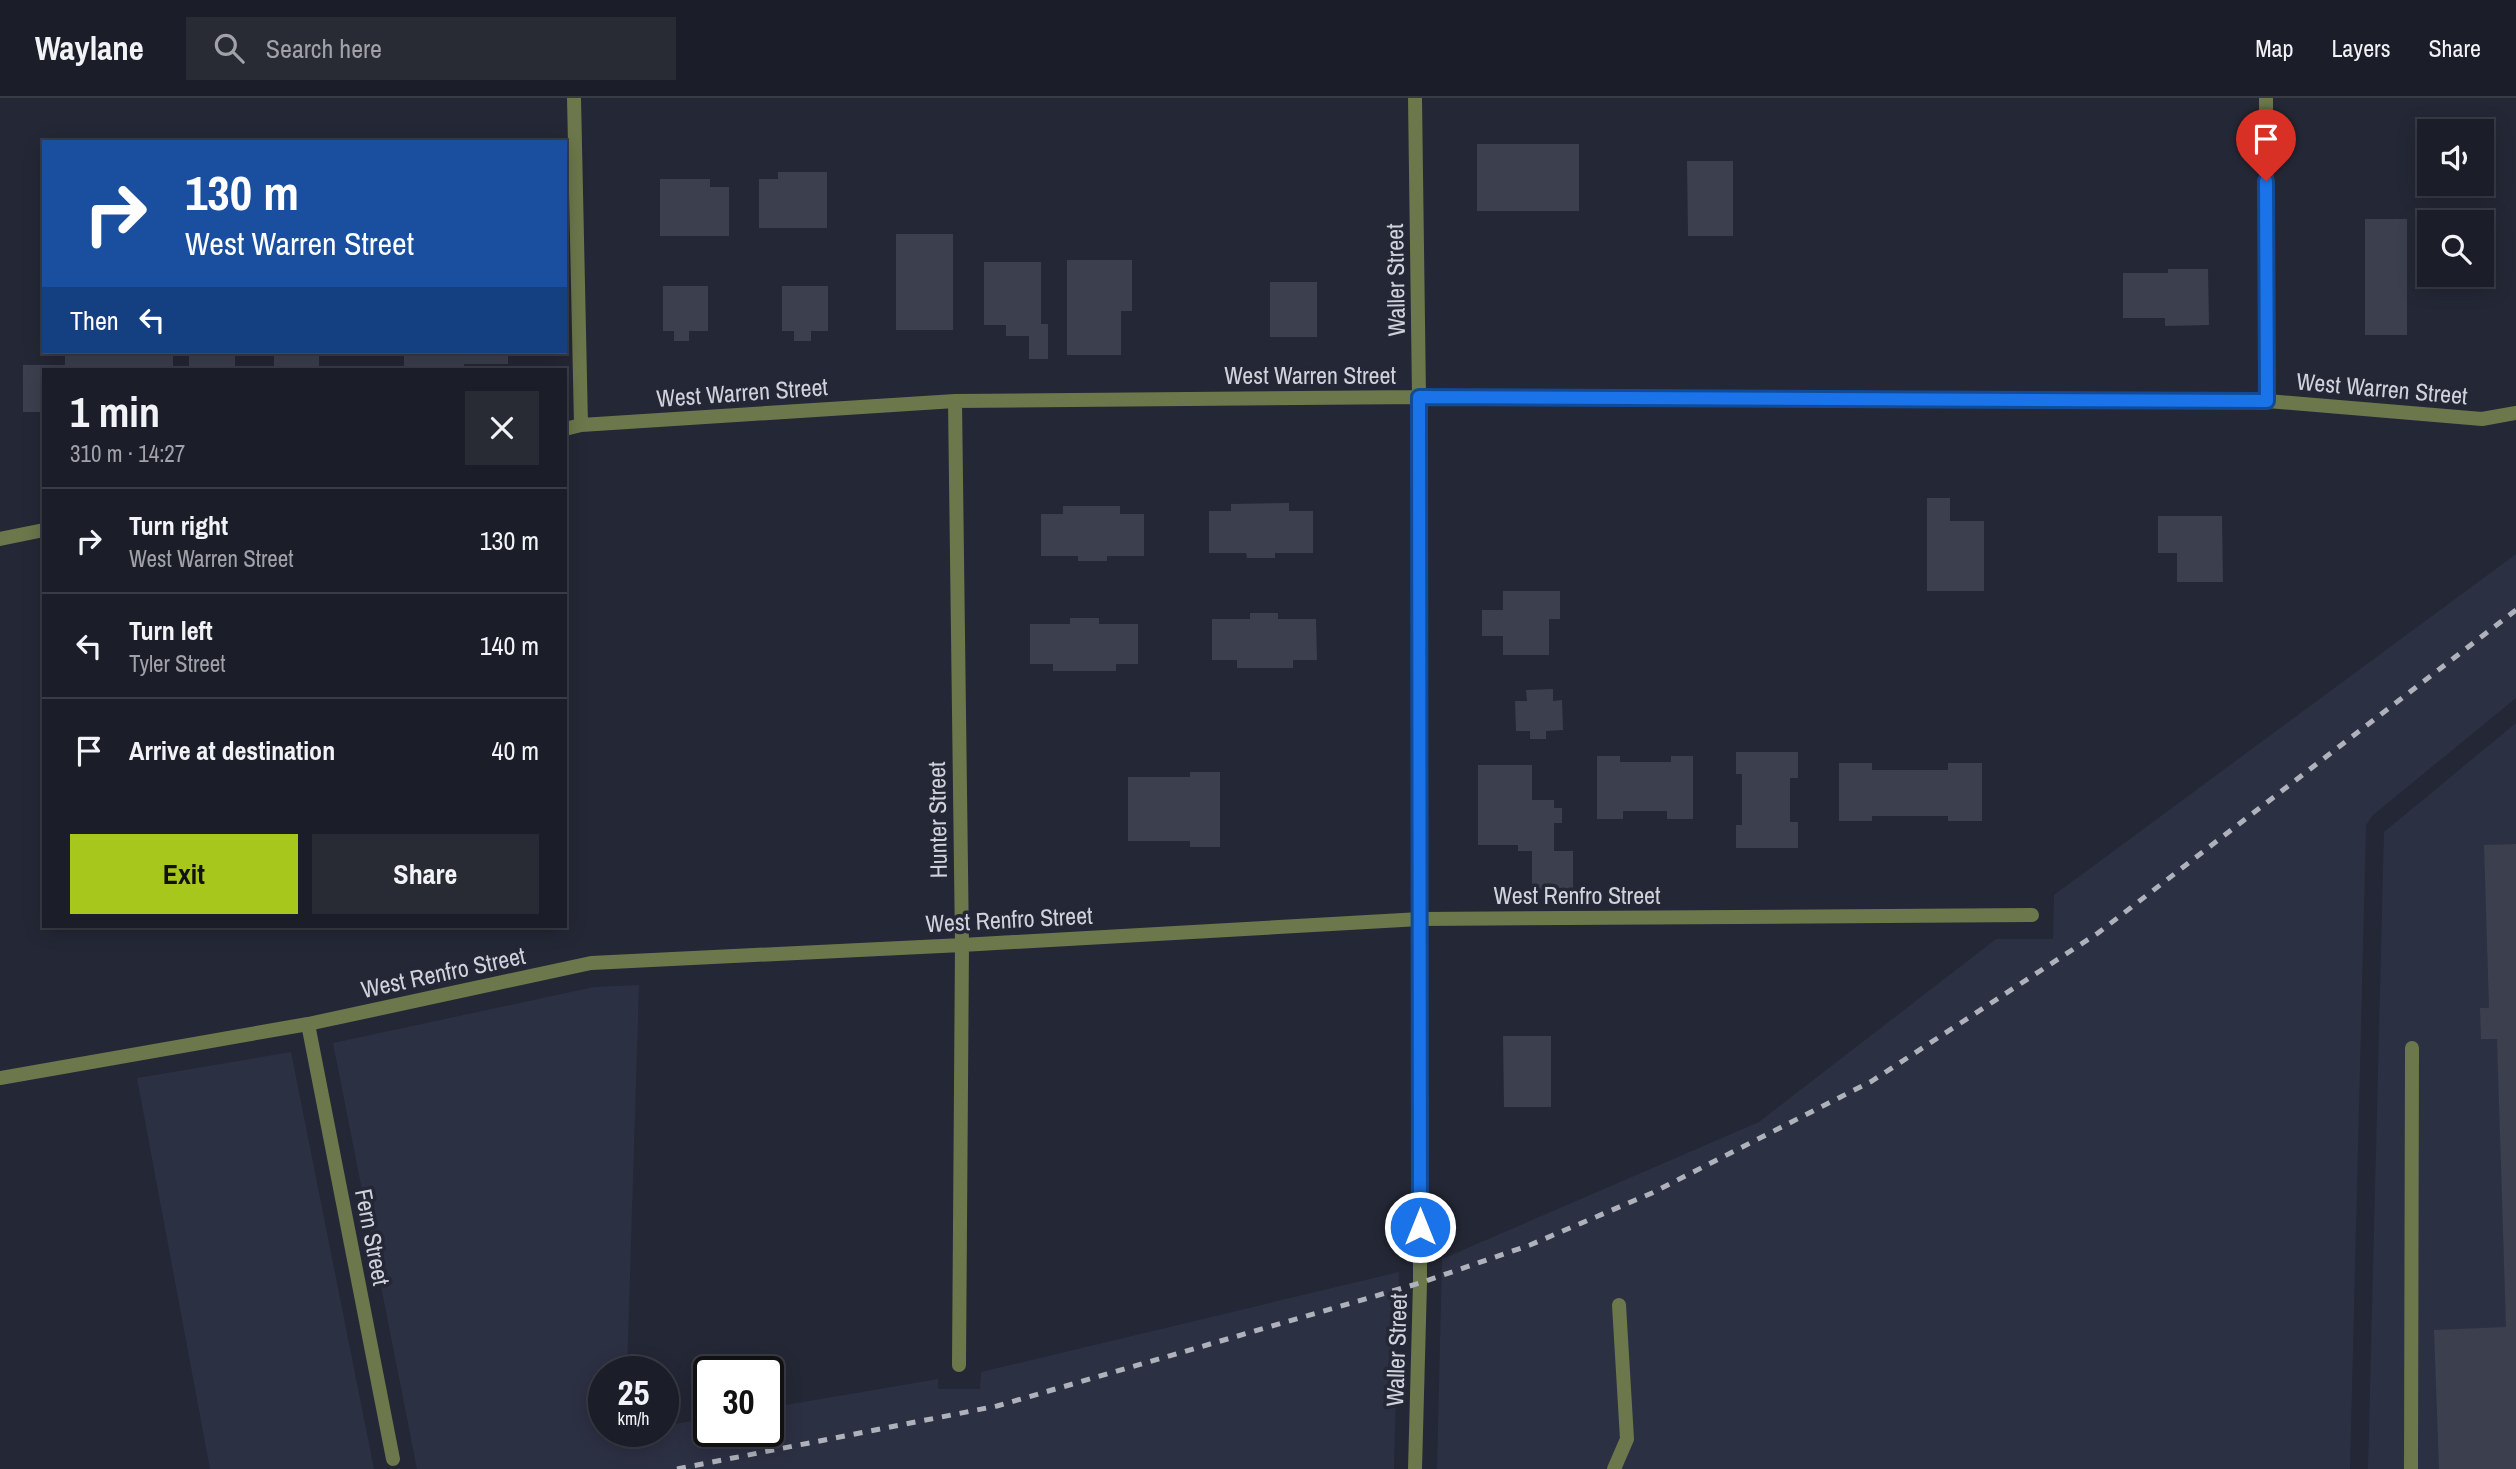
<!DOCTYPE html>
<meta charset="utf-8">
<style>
body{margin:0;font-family:"Archivo Narrow",sans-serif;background:#282a34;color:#f1f3f6;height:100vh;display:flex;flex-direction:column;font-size:26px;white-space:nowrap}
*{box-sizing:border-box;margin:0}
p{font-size:23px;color:#a0a2a8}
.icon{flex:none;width:38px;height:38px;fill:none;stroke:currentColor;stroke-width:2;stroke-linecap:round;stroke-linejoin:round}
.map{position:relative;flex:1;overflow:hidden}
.drawer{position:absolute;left:42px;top:270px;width:525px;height:560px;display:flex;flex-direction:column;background:#1b1d28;border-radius:0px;box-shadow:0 4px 18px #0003,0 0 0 2px #393b45}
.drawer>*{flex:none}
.guide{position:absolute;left:42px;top:42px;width:525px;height:214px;border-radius:0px;box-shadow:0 4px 18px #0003,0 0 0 2px #393b45;background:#1a4fa0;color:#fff;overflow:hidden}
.tools{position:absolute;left:2417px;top:21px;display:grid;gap:14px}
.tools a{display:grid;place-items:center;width:77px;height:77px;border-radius:0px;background:#1b1d28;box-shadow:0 4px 18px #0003,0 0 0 2px #393b45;font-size:35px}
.speed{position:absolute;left:588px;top:1258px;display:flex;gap:14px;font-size:35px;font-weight:700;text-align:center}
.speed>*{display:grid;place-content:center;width:91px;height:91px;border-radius:50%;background:#1b1d28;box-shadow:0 4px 18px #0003,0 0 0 2px #393b45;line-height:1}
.speed small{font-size:18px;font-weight:400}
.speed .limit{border:4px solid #111;border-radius:10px;background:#fff;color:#111}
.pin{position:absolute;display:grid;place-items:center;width:60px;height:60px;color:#fff;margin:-72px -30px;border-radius:50% 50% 50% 0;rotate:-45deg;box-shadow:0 0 7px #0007}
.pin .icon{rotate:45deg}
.me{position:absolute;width:77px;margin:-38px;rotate:0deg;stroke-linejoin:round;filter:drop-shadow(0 0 5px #0008)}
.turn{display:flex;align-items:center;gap:24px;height:147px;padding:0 28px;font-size:32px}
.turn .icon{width:91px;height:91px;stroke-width:2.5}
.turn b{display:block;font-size:49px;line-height:60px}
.then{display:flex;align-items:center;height:66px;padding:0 28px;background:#0003;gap:14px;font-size:26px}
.round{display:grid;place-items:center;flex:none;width:74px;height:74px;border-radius:0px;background:#282a34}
.summary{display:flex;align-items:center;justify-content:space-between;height:119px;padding:0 28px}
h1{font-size:42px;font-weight:800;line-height:52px}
.primary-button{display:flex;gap:14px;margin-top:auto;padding:14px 28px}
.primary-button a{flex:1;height:80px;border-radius:0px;background:#a8c71d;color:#111;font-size:28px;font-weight:800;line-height:80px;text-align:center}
.primary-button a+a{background:#282a34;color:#f1f3f6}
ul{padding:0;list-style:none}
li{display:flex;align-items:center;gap:21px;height:105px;padding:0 28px;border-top:2px solid #393b45}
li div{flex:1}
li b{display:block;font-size:26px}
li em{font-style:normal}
header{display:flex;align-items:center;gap:42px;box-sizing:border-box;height:98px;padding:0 35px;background:#1b1d28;border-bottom:2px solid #393b45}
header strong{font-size:33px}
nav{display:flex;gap:38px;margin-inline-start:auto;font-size:24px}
.search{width:490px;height:63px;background:#282a34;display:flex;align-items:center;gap:18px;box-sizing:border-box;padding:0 24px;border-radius:0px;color:#a0a2a8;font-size:26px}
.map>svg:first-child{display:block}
.built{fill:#2c3043}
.building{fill:#3c3f4e}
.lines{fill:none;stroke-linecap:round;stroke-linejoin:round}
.lane{stroke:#6c774b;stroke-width:14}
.street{stroke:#6c774b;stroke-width:14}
.rail{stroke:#afb1bb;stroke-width:5;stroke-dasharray:9 9;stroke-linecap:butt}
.route-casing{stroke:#114b97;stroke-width:18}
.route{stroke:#1a73e8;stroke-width:12}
.labels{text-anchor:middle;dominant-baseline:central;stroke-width:7;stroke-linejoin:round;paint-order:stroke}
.street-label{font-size:24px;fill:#d0d2db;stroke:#242735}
</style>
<header>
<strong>Waylane</strong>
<div class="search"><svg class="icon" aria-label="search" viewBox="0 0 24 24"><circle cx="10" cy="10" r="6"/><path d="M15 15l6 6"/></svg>Search here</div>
<nav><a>Map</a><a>Layers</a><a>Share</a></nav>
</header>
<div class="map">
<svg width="2516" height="1371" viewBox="0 0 2516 1371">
<rect width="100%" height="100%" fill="#242735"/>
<!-- built -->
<path class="built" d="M2516,456v144l-143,117 -7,10 -16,644h-913l5,-210 317,-137 237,-183h57l1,-44z
M2516,625v746h-148l16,-637z
M639,887l-12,387h-23v60h59v-6l46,-8v14h59v-24l170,-29v10h42l1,-17 418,-100 -5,197h-977l-84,-426 261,-56z
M291,954l83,417h-164l-73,-391z"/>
<!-- building -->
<path class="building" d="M1477,46h102v67h-102z
M1687,63h46v75h-45z
M778,74h49v56h-68v-49h19z
M660,81h50v8h19v49h-69z
M2365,121h42v116h-42z
M896,136h57v96h-57z
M1067,162h65v51h-11v44h-54z
M984,164h57v62h7v35h-19v-23h-23v-11h-22z
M2168,171h40l1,56 -44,1v-8h-42v-45h45z
M1270,184h47v55h-47z
M663,188h45v45h-19v10h-15v-10h-11z
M782,188h46v45h-17v10h-17v-10h-12z
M65,254h108v17h-129v43h-21v-47h42z
M189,254h46v17h-46z
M274,254h45v17h-45z
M404,254h104v12h-44v5h-60z
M1927,400h23v23h34v70h-57z
M1289,405v8h24v42h-38v5h-28l-1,-5h-37v-42h22v-7z
M1063,408h57v8h24v42h-37v5h-29v-5h-37v-42h22z
M2158,418h64l1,66h-46v-29h-19z
M1503,493h57v28h-11v36h-46v-19h-21v-26h21z
M1250,515h28v6h38l1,41h-24v8h-56v-8h-25v-41h38z
M1070,520h29v6h39v40h-22v7h-63v-7h-23v-40h40z
M1553,591v12l9,-1 1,30 -17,1v8h-16v-8h-14l-1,-30h12l-1,-11z
M1736,654h62v26h-8v44h8v26h-62v-23h6v-51h-6z
M1597,658h23v6h51v-6h22v63h-26v-8h-44v8h-26z
M1839,665h33v7h76v-7h34v58h-34v-5h-76v5h-33z
M1478,667h54v35h22v8h8v15h-8v28h19v38l-41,1v-39h-14v-6h-40z
M1190,674h30v75h-30v-6h-62v-64h62z
M2516,746v625h-77l-5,-139 72,-3 -9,-288h-16l-1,-31h9l-5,-163z
M1503,938h48v71h-47z"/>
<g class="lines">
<!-- lane -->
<path class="lane" d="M1614,1371l13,-30 -8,-134
M2411,1371l1,-421"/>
<!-- street -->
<path class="street" d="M574,0l7,327
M1415,0l4,299 1,886 -5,186
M2266,0l1,303
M955,303l7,544 -3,420
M565,331l16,-4 374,-24 464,-4 848,4 215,18 34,-6
M0,441l44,-9
M308,926l85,435
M0,980l308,-54 283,-61 371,-18 458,-26 612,-4"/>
<!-- rail -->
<path class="rail" d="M677,1371l320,-63 423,-123 110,-38 122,-52 220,-112 226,-148 418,-323"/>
</g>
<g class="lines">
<!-- route casing -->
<g class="route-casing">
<path id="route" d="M1420,1129l-1,-830 848,4 -1,-220"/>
</g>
<!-- route -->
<use href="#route" class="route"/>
</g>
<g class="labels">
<!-- street labels -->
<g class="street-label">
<text transform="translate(1395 182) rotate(-91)">Waller Street</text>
<text x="1310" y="277">West Warren Street</text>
<text transform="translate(2382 290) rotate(5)">West Warren Street</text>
<text transform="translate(742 294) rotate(-4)">West Warren Street</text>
<text transform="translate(937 722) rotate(-91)">Hunter Street</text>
<text x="1577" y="797">West Renfro Street</text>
<text transform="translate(1009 821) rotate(-3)">West Renfro Street</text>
<text transform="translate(443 874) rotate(-12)">West Renfro Street</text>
<text transform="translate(373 1139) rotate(79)">Fern Street</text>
<text transform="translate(1396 1252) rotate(-88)">Waller Street</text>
</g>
</g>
</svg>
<div class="tools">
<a><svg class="icon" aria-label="sound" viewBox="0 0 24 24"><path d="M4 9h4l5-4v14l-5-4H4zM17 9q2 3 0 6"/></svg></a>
<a><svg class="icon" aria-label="search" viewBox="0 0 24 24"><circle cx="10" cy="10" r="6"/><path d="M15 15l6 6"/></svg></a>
</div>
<div class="speed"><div>25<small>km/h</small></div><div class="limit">30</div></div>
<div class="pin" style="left:2266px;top:83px;background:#d93025"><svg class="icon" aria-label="arrive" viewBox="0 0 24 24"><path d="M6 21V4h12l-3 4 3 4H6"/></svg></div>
<svg class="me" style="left:1420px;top:1129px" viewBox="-20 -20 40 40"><circle r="17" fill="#1a73e8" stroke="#fff" stroke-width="3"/><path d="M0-11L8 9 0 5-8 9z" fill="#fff"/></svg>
<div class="guide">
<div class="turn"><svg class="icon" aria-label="right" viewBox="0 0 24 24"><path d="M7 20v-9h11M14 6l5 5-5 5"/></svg><div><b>130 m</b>West Warren Street</div></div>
<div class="then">Then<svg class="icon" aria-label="left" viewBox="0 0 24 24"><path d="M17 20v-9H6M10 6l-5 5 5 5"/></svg></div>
</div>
<section class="drawer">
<div class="summary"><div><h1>1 min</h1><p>310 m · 14:27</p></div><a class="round"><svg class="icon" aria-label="close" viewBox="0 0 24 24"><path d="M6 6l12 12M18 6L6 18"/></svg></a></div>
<ul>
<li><svg class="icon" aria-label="right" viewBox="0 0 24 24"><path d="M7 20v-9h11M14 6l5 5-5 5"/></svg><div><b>Turn right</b><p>West Warren Street</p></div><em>130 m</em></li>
<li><svg class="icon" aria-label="left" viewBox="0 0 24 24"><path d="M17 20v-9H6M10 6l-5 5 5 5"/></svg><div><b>Turn left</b><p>Tyler Street</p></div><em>140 m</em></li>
<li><svg class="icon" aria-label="arrive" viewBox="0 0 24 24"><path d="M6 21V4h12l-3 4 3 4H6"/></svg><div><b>Arrive at destination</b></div><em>40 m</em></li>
</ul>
<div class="primary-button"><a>Exit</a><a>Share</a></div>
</section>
</div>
